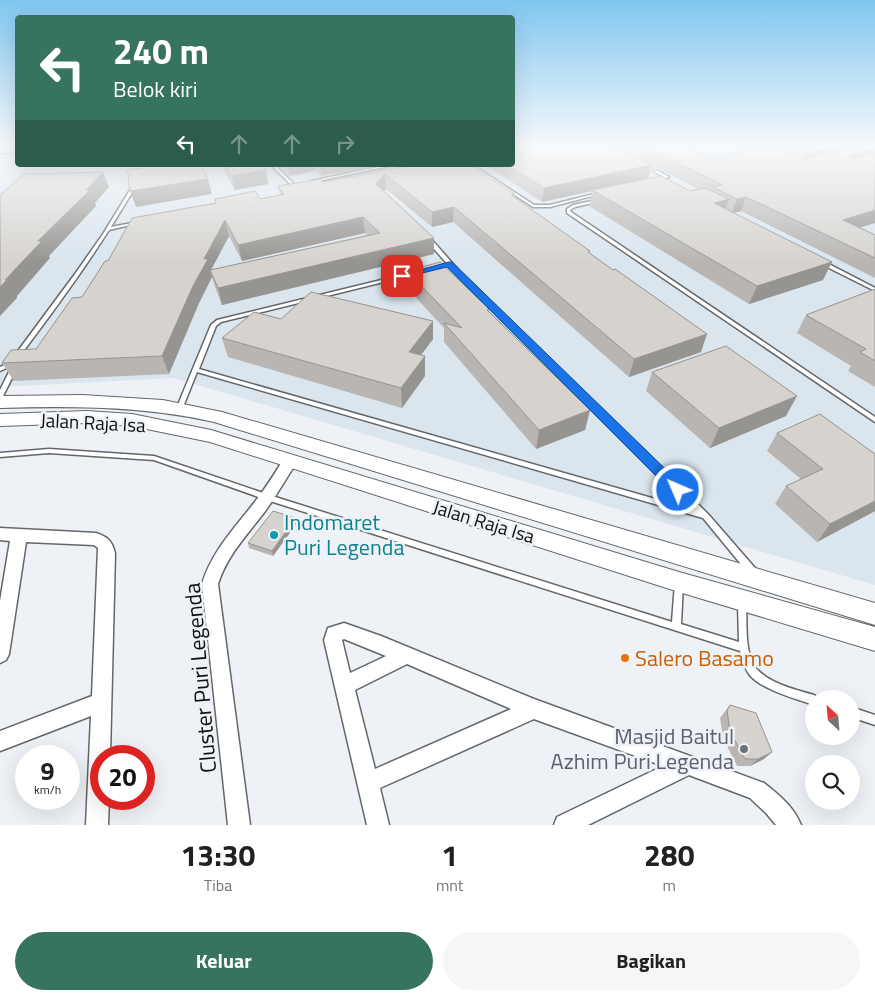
<!DOCTYPE html>
<html lang="id">
<style>
body{margin:0;font-family:"Titillium Web",sans-serif;background:#f6f6f6;color:#202124;height:100vh;display:flex;flex-direction:column;font-size:19px;white-space:nowrap}
*{box-sizing:border-box;margin:0}
p{font-size:16px;color:#757577}
.icon{flex:none;width:28px;height:28px;fill:none;stroke:currentColor;stroke-width:2;stroke-linecap:round;stroke-linejoin:round}
.map{position:relative;height:825px;overflow:hidden}
.sheet{display:flex;flex-direction:column;background:#fff;flex:1}
.sheet>*{flex:none}
.banner{position:absolute;left:15px;top:15px;width:500px;height:152px;border-radius:5px;box-shadow:0 5px 20px #0002;background:#377460;color:#fff;overflow:hidden}
.needle{width:32px;rotate:334deg}
.fabs{position:absolute;left:805px;top:690px;display:grid;gap:10px}
.fabs a{display:grid;place-items:center;width:55px;height:55px;border-radius:50%;background:#fff;box-shadow:0 5px 20px #0002;font-size:25px}
.speed{position:absolute;left:15px;top:745px;display:flex;gap:10px;font-size:25px;font-weight:700;text-align:center}
.speed>*{display:grid;place-content:center;width:65px;height:65px;border-radius:50%;background:#fff;box-shadow:0 5px 20px #0002;line-height:1}
.speed small{font-size:12px;font-weight:400}
.speed .limit{border:8px solid #d22;background:#fff;color:#111}
.pin{position:absolute;display:grid;place-items:center;width:42px;height:42px;color:#fff;margin:-21px;border-radius:10px;box-shadow:0 2px 8px #0006}
.me{position:absolute;width:55px;margin:-28px;rotate:315deg;stroke-linejoin:round;filter:drop-shadow(0 0 4px #0008)}
.turn{display:flex;align-items:center;gap:18px;height:105px;padding:0 15px;font-size:22px}
.turn .icon{width:65px;height:65px;stroke-width:2.5}
.turn b{display:block;font-size:35px;line-height:42px}
.lanes{display:flex;align-items:center;height:48px;padding:0 15px;background:#0003;justify-content:center;gap:25px;direction:ltr}
.lanes .off{opacity:.35}
.eta{display:flex;justify-content:space-evenly;align-items:center;height:85px;text-align:center}
.eta b{font-size:30px;font-weight:700;line-height:35px}
.cta{display:flex;gap:10px;margin-top:auto;padding:10px 15px}
.cta a{flex:1;height:58px;border-radius:30px;background:#377460;color:#fff;font-size:20px;font-weight:700;line-height:58px;text-align:center}
.cta a+a{background:#f6f6f6;color:#202124}
.map>svg:first-child{display:block}
.built{fill:#dae5ee}
.lines{fill:none;stroke-linecap:round;stroke-linejoin:round}
.lane-casing{stroke:#63676a;stroke-width:3}
.street-casing{stroke:#63676a;stroke-width:3}
.secondary-casing{stroke:#63676a;stroke-width:2}
.lane{fill:#fff;fill-rule:evenodd}
.street{fill:#fff;fill-rule:evenodd}
.secondary{fill:#fff;fill-rule:evenodd}
.wall{fill:#b8b5b2;fill-rule:evenodd}
.shaded-wall{fill:#969491}
.building{fill:#d6d3cf;stroke:#969491}
.route{fill:#1a73e8;stroke:#114b97}
.culture-dot{fill:#0f9aa8;stroke:#eef2f6;stroke-width:2}
.food-dot{fill:#e8710a;stroke:#eef2f6;stroke-width:2}
.worship-dot{fill:#6b7280;stroke:#eef2f6;stroke-width:2}
.labels{text-anchor:middle;dominant-baseline:central;stroke-width:5;stroke-linejoin:round;paint-order:stroke}
.street-label{font-size:19px;fill:#0e1011;stroke:#eef2f6}
.near-culture-label{font-size:22px;fill:#0d838f;stroke:#eef2f6;text-anchor:start}
.near-food-label{font-size:22px;fill:#c56008;stroke:#eef2f6;text-anchor:start}
.near-street-label{font-size:22px;fill:#0e1011;stroke:#eef2f6}
.near-worship-label{font-size:22px;fill:#5b616d;stroke:#eef2f6;text-anchor:end}
</style>
<div class="map">
<svg width="875" height="825" viewBox="0 0 875 825">
<rect width="100%" height="100%" fill="#eef2f6"/>
<!-- built -->
<path class="built" d="M0,146h17l1,19h494l1,-19h362v439l-701,-207 -174,9z"/>
<g class="lines">
<!-- lane casing -->
<g class="lane-casing">
<path id="lane" d="M739,146h5l16,7 -3,1z
M18,150v2l-18,1v-2z
M271,165h4l24,24v2h-2z
M387,165h7l-81,17 -2,-1z
M469,165h4l61,40h16l48,-12 2,1 -50,13h-17z
M649,167h2l18,10 -9,4h-2v-2l6,-2 -15,-8z
M130,190l3,1 -22,36 26,-5 2,1 -30,7c-28,44 -59,86 -90,127h-4l-1,-1 1,-1 60,-81 28,-40z
M596,200h1v2l-22,5 -5,3 1,2 304,205v5l-308,-209v-4l6,-4z
M428,240h4l29,33 247,241 47,54 1,3 -1,3 -3,1 -3,-1 -46,-56 -506,-146 -14,35 -3,2 -2,-1 -1,-1 34,-82 6,-5 197,-48 2,1v1l-195,48 -5,4 -17,43 495,141 -237,-235 -29,-33z
M821,262h4l50,26v3l-54,-27z
M11,362l2,1 1,1 -1,1 -13,6v-4z
M13,368l3,2 -13,26 -3,2v-8l10,-20z
M49,449l105,7 115,39 403,127 3,-39 1,-3 3,-1 3,1 1,3 -2,41 58,18 -1,-38 1,-3 3,-1 3,1 1,3c1,18 -1,38 5,55 7,22 43,30 63,36l3,2 1,2h-4v6c-18,-6 -54,-16 -65,-31 -5,-7 -7,-15 -9,-23l-473,-151 -113,-40 -105,-7 -49,4v-4z
M851,707l24,8v10l-24,-8z"/>
</g>
<!-- street casing -->
<g class="street-casing">
<path id="street" d="M290,456l5,1 2,4 -2,4c-10,15 -19,31 -29,45 -18,24 -39,45 -48,74l32,241h-22l-26,-241c10,-33 32,-55 52,-81 12,-15 21,-30 31,-46z
M0,528l96,5c12,4 16,8 19,20l-5,203h-9v43h8l-1,26h-22l5,-109 -91,35v-20l92,-35 6,-148 -4,-3 -68,-3 -17,112 -3,6 -6,3v-62l10,-60 -10,-1z
M344,623l37,13 153,63 230,84c15,12 30,24 37,42h-25l-10,-12 -16,-15 -61,-23 -101,50h-34l3,-8 106,-51 -129,-47 -154,69 9,37h-22l-43,-185 4,-12zM344,639l42,17 -36,17 -8,-33zM407,664l104,45 -136,60 -20,-79z"/>
</g>
<!-- secondary casing -->
<g class="secondary-casing">
<path id="secondary" d="M82,395l81,5 59,12 653,191v22l-661,-203c-71,-16 -142,-16 -214,-14v-12z
M87,411l45,3 79,16 468,142 196,55v24l-196,-59 -469,-150 -78,-16 -45,-3 -87,3v-12z"/>
</g>
<!-- lane -->
<use href="#lane" class="lane"/>
<!-- street -->
<use href="#street" class="street"/>
<!-- secondary -->
<use href="#secondary" class="secondary"/>
</g>
<!-- wall -->
<path class="wall" d="M512,146h173l27,12 45,-9 -8,-3h126v77l-15,4 15,8v43l-134,-67 -7,2 89,67 -74,24 -160,-98 3,-15 -50,11 -57,-37h27zM657,168l41,21 -8,2 -42,-13 2,-6 5,3z
M221,165h41l4,5 2,14 -33,6z
M279,165h104l-62,11 -5,-5 -27,5z
M412,165l103,29v4l75,55 111,99 -72,25 -176,-155 -21,5 -46,-38 -2,2 50,47v16l-212,51 -7,-18 -3,-10 -13,26 -30,71 -155,7 -12,-18 34,-14 46,-52 26,-36 108,-58 -1,-4h45l20,-4 -2,-9 45,-4zM365,233l2,2 -156,35 18,-34 13,25z
M407,271l82,38v2l101,99 -5,20 -49,19 -92,-107v-14l-36,-39z
M875,289v98l-27,-16 3,-5 -54,-33 9,-18z
M281,319l152,20 -12,16 4,1v20l-23,32 -174,-51 -6,-19z
M652,372l134,44 -76,32 -64,-57z
M777,433l98,21v57l-58,31 -42,-38 11,-18 15,-7 -34,-28z
M297,523l-24,33 -24,-8 -1,-5z
M730,705l34,54 -14,7h-13l-14,-28 -3,-20z"/>
<!-- shaded-wall -->
<path class="shaded-wall" d="M839,146h36v13l-75,8 6,-13z
M287,165h28l1,6 -27,5z
M320,165h63l-62,11z
M651,165l-3,13 -56,12v1l-50,11 2,-14z
M266,170l2,14 -33,6 -3,-14z
M103,172l6,15 -14,16 1,3 -47,50 1,2 -33,38v2l-17,18v-29l38,-46z
M385,174l1,15 -9,10 -1,-15z
M208,179l4,15 -76,13 -6,-16z
M746,197l-5,14 -9,2 5,-14z
M729,199l-6,16 -9,-12z
M454,207l-1,15 -21,5v-15z
M875,210v13l-39,12 7,-15z
M363,217l2,16 -123,28 -4,-16z
M225,220l4,16 -18,34 2,5 -3,-3 2,5 -13,26 -30,71 -7,-18 31,-70 11,-27z
M434,238v16l-212,51 -4,-17z
M832,262l-9,18 -74,24 8,-18z
M433,321v18l-24,32v-19z
M707,334l-6,18 -72,25 5,-18z
M425,356v20l-23,32 -1,-20z
M797,396l-11,20 -76,32 9,-20z
M590,410l-5,20 -49,19 3,-19z
M875,501v10l-58,31 13,-18z
M296,518l1,5 -24,33 -1,-5z
M772,752l-8,7 -14,7 8,-7z"/>
<!-- building -->
<path class="building" d="M512,146h100l39,19 -107,23 -37,-23h5z
M625,146h6l-1,1 29,14z
M641,146h44l27,12 59,-12 35,13 54,-13h15v3l-25,6 -2,2 5,2 22,-5v56l-32,10 32,15v23l-129,-61 -9,2 -24,-12 9,-2 -5,-3z
M786,146h53l-33,8z
M142,165h59l7,14 -78,12 -2,-12 1,-4 -3,-5 16,-2z
M225,165h37l4,5 -34,6z
M412,165h58l45,29 -4,1 79,56 -2,1 25,18 2,-1 92,65 -73,25 -180,-152 -22,5 -47,-38 -9,10 58,54 -216,50 -8,-18 170,-37 -17,-16 -125,28 -13,-25 -21,39h4l-15,27 -31,70 -160,7 9,-13 25,-1 36,-51 10,-1 23,-36h3l24,-43 84,-15 -1,-4 40,-8 5,8 24,-5 -6,-8 42,-7 3,3z
M103,172l-17,18h4l-52,51h4l-37,39h2l-7,7v-92l24,-21z
M661,176l29,15 15,-3 24,11 -15,4 118,59 -75,24 -165,-96z
M440,262l49,47 -2,1 103,100 -51,20 -95,-107 18,5 -55,-57z
M875,289v72l-15,-9 6,-3 -60,-34z
M311,292l122,29 -24,31 16,4 -24,32 -179,-50 32,-26 27,7z
M726,346l71,50 -78,32 -67,-56z
M820,414l55,40v47l-45,23 -44,-38 37,-17 -46,-36z
M273,511l23,7 -24,33 -24,-8z
M730,705l26,8 16,39 -14,7h-13l-15,-28 -3,-21z"/>
<!-- sky -->
<linearGradient id="sky" x2="0" y2="1"><stop stop-color="#80c6f0"/><stop offset="0.56" stop-color="#f7f9fb"/><stop offset="1" stop-color="#f7f9fb" stop-opacity="0"/></linearGradient>
<rect width="875" height="262" fill="url(#sky)"/>
<!-- route -->
<path class="route" d="M449,262h3l231,224 1,4 -1,3h-10l-226,-226 -45,11 -5,-2z"/>
<!-- markers -->
<circle class="culture-dot" cx="274" cy="535" r="5"/>
<circle class="food-dot" cx="625" cy="658" r="5"/>
<circle class="worship-dot" cx="744" cy="749" r="5"/>
<g class="labels">
<!-- street labels -->
<g class="street-label">
<text transform="translate(93 422) rotate(3)">Jalan Raja Isa</text>
<text transform="translate(484 521) rotate(17)">Jalan Raja Isa</text>
</g>
<!-- near-culture labels -->
<g class="near-culture-label">
<text x="284" y="522">Indomaret<tspan x="284" dy="25">Puri Legenda</tspan></text>
</g>
<!-- near-food labels -->
<g class="near-food-label">
<text x="635" y="658">Salero Basamo</text>
</g>
<!-- near-street labels -->
<g class="near-street-label">
<text transform="translate(200 678) rotate(-95)">Cluster Puri Legenda</text>
</g>
<!-- near-worship labels -->
<g class="near-worship-label">
<text x="734" y="736">Masjid Baitul<tspan x="734" dy="25">Azhim Puri Legenda</tspan></text>
</g>
</g>
</svg>
<div class="fabs">
<a><svg class="needle" viewBox="-14 -14 28 28"><path d="M0-13l5 13h-10z" fill="#e53935"/><path d="M0 13l5-13h-10z" fill="#757577"/></svg></a>
<a><svg class="icon" aria-label="search" viewBox="0 0 24 24"><circle cx="10" cy="10" r="6"/><path d="M15 15l6 6"/></svg></a>
</div>
<div class="speed"><div>9<small>km/h</small></div><div class="limit">20</div></div>
<div class="pin" style="left:402px;top:276px;background:#d93025"><svg class="icon" aria-label="arrive" viewBox="0 0 24 24"><path d="M6 21V4h12l-3 4 3 4H6"/></svg></div>
<svg class="me" style="left:678px;top:490px" viewBox="-20 -20 40 40"><circle r="17" fill="#1a73e8" stroke="#fff" stroke-width="3"/><path d="M0-11L8 9 0 5-8 9z" fill="#fff"/></svg>
<div class="banner">
<div class="turn"><svg class="icon" aria-label="left" viewBox="0 0 24 24"><path d="M17 20v-9H6M10 6l-5 5 5 5"/></svg><div><b>240 m</b>Belok kiri</div></div>
<div class="lanes"><svg class="icon" aria-label="left" viewBox="0 0 24 24"><path d="M17 20v-9H6M10 6l-5 5 5 5"/></svg><svg class="icon off" aria-label="ahead" viewBox="0 0 24 24"><path d="M12 20V5M6 11l6-6 6 6"/></svg><svg class="icon off" aria-label="ahead" viewBox="0 0 24 24"><path d="M12 20V5M6 11l6-6 6 6"/></svg><svg class="icon off" aria-label="right" viewBox="0 0 24 24"><path d="M7 20v-9h11M14 6l5 5-5 5"/></svg></div>
</div>
</div>
<section class="sheet">
<div class="eta">
<div><b>13:30</b><p>Tiba</p></div>
<div><b>1</b><p>mnt</p></div>
<div><b>280</b><p>m</p></div>
</div>
<div class="cta"><a>Keluar</a><a>Bagikan</a></div>
</section>
